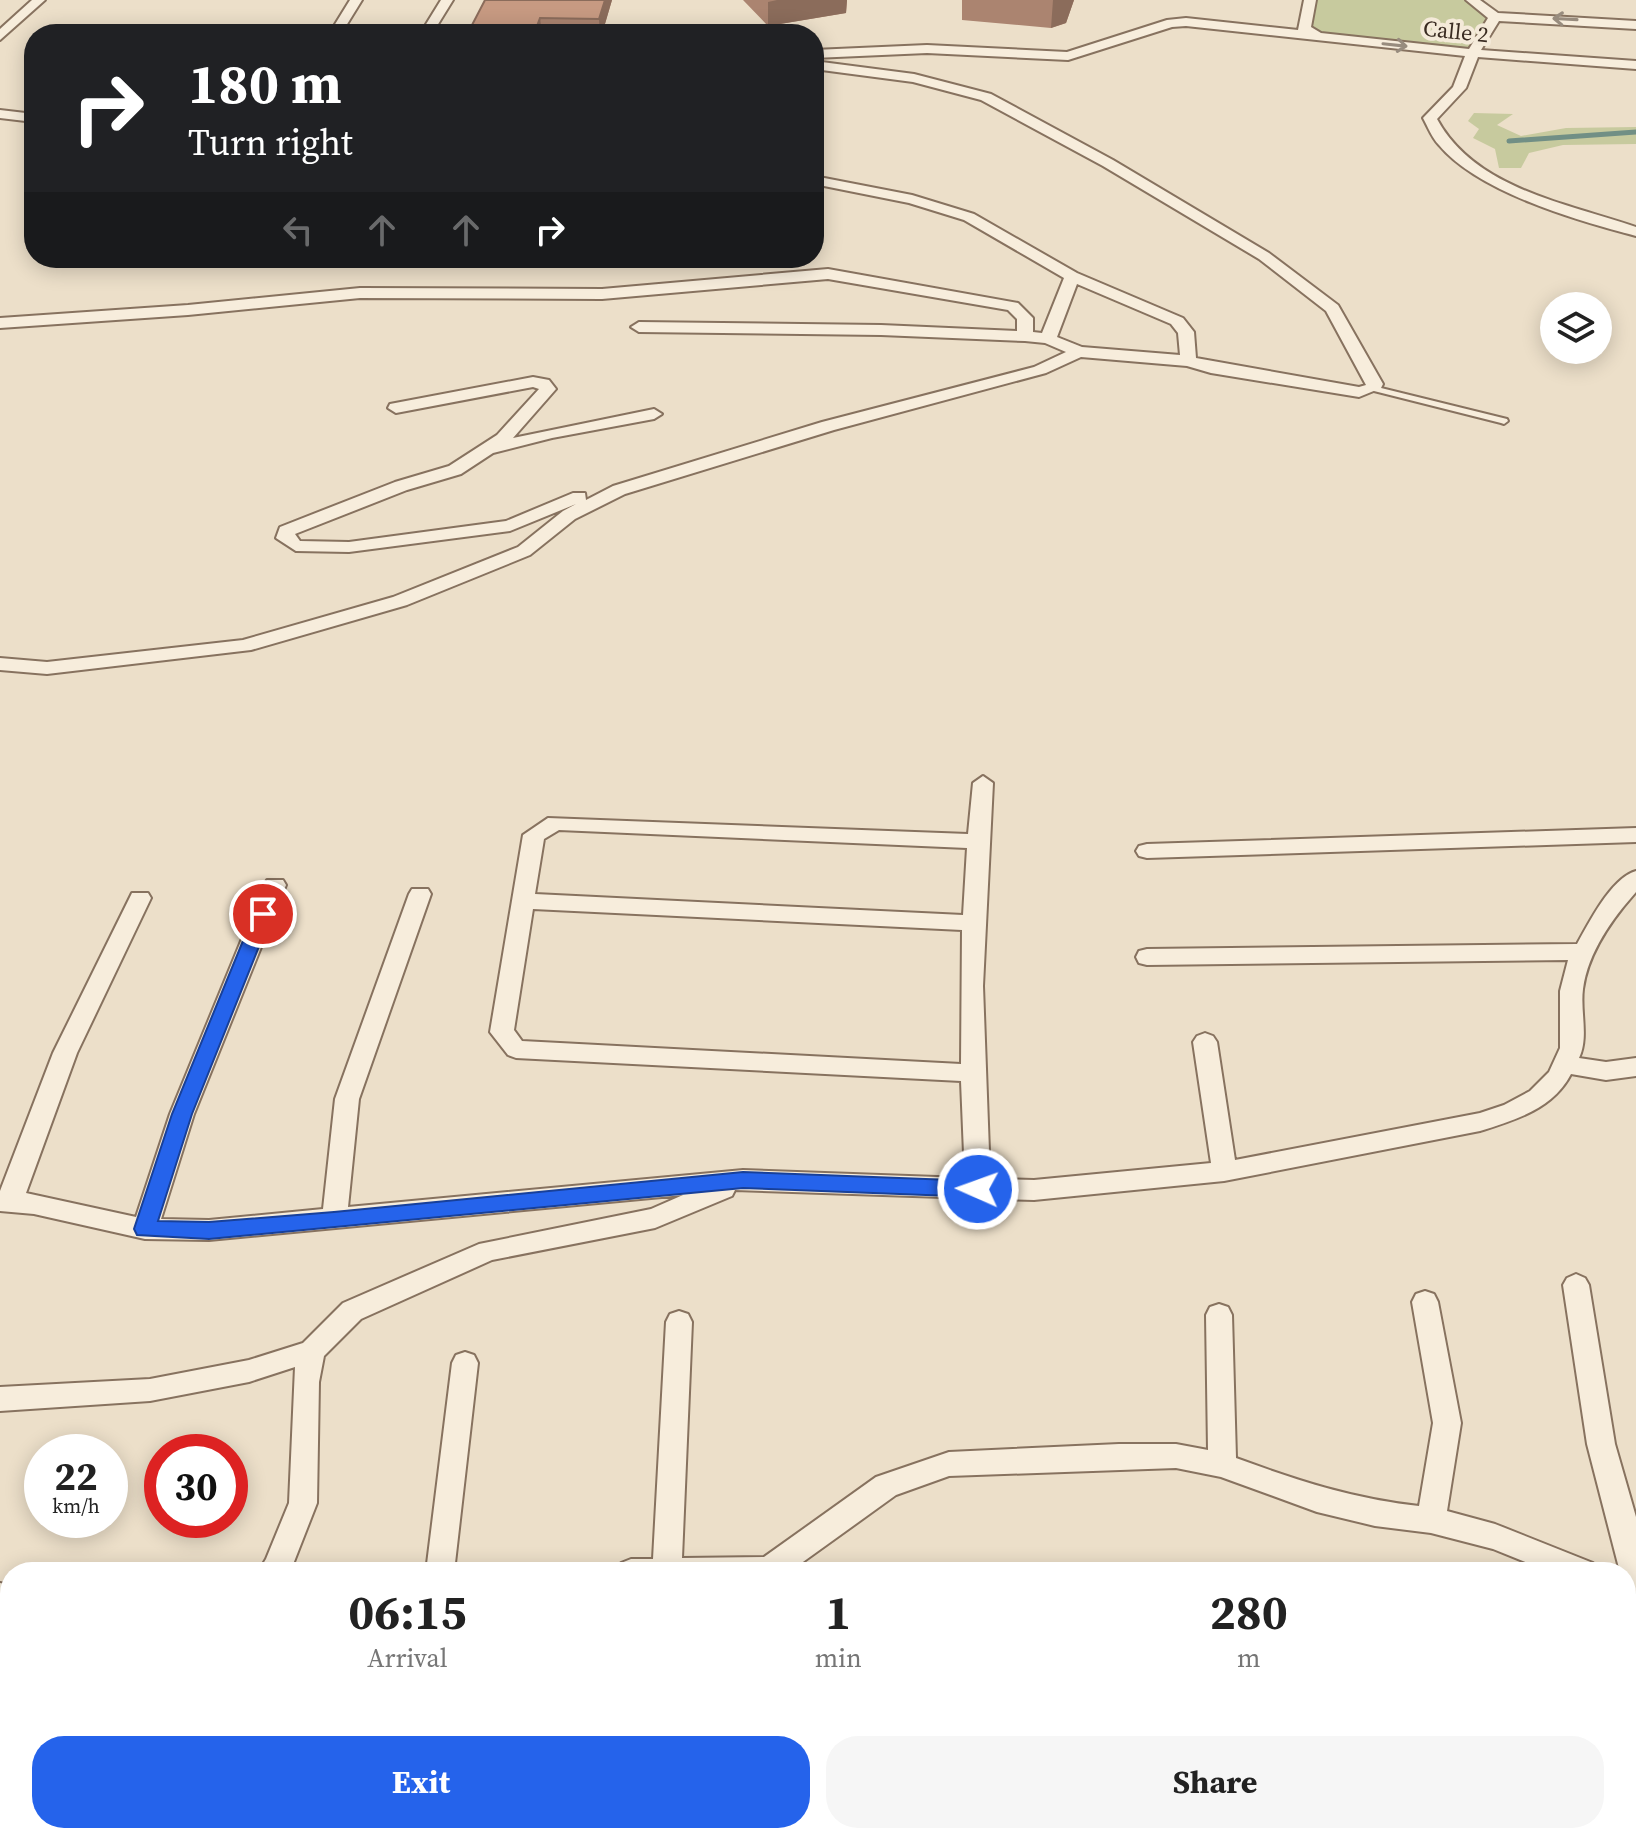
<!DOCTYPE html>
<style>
body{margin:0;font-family:"Source Serif 4",serif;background:#f6f6f6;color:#222;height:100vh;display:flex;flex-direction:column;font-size:30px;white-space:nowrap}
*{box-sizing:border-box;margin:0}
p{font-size:26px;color:#767676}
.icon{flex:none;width:44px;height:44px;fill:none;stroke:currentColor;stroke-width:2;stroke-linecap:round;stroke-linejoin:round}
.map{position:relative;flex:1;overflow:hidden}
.drawer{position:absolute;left:0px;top:1562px;width:1636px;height:282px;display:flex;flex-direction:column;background:#fff;border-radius:32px 32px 0 0;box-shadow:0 4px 20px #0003}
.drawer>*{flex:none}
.guide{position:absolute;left:24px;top:24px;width:800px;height:244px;border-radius:32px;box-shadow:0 4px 20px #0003;background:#202124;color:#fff;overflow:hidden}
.fabs{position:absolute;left:1540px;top:292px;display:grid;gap:16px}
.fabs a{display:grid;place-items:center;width:72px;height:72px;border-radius:50%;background:#fff;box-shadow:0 4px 20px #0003;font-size:40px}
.speed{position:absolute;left:24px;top:1434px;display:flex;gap:16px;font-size:40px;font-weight:700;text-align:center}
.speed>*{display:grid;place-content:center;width:104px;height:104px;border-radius:50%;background:#fff;box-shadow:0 4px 20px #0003;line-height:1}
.speed small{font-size:20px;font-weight:400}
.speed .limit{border:12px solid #d22;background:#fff;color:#111}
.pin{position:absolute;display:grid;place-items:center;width:68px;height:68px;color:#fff;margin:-34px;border:4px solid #fff;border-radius:50%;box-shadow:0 2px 8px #0007}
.me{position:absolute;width:88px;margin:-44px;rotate:272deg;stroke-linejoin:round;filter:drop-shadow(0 0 6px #0008)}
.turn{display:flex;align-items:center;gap:28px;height:168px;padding:0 32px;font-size:36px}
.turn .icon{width:104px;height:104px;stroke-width:2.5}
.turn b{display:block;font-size:56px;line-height:68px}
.lanes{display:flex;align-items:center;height:76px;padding:0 32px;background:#0003;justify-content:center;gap:40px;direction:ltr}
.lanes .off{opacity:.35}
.eta{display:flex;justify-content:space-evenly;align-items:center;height:136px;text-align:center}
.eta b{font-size:48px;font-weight:700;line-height:56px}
.cta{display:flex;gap:16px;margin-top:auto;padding:16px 32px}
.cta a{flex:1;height:92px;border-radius:32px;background:#2563eb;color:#fff;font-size:32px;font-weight:700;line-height:92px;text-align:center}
.cta a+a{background:#f6f6f6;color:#222}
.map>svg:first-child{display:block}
.green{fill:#c7ca9e}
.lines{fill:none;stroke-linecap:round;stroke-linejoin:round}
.stream-far1{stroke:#718f85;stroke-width:5}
.stream{stroke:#718f85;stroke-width:10}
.lane-casing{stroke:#87725f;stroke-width:4}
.street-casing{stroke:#87725f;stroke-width:4}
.lane{fill:#f7eddc;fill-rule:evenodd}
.street{fill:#f7eddc;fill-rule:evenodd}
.wall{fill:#ab8470}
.shaded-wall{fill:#8b6c5b}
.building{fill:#c79a82;stroke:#8b6c5b;stroke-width:2}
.oneway{stroke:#988c7e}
.route{fill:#2563eb;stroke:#184099;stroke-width:2}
.labels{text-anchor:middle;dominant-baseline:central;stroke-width:8;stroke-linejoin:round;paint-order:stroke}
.far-street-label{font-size:22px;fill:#392b21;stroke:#f4ead9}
</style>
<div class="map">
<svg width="1636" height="1843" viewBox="0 0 1636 1843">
<rect width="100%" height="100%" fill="#ecdfc9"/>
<!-- green -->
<path class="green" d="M1310,0h162l23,17 -22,36 -166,-21z
M1474,113l39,1 -16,11 24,11 45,-8 70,-1v17l-73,1 -34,8 -8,15h-22l-4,-19 -22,-11 6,-9 -11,-8z"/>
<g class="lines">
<!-- stream-far1 -->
<path class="stream-far1" d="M1509,141l127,-9"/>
<!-- stream -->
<path class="stream" d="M1626,1748l10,3
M225,1843l13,-9"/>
<!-- lane casing -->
<g class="lane-casing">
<path id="lane" d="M1370,386h3l134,33 1,2 -4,3 -3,-1 -131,-33z"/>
</g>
<!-- street casing -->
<g class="street-casing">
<path id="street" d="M32,0h13l-45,40v-11z
M350,0h12l-21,34h-12z
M441,0h12l-21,34h-12z
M1304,0h12l-5,27 10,6 148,16 19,-31 -22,-18h14l18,13 138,8v8l-137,-8 -18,29 155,11v8l-158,-12 -12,31 -29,31c38,70 129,84 199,108v9c-58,-15 -158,-44 -197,-91 -7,-7 -11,-18 -16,-27l30,-31 12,-31 -279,-30 -14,1 -104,33 -141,-7 -113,5v-8l113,-5 140,7 100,-32 19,-2 112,12z
M814,61l100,13 77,20 122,66 156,93 69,52 45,79 -2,4 -22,9 -148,-24 -24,-7 -106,-9 -35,16 -212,57 -209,64 -50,25 -45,36 -123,50 -156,45 -204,24 -47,-4v-12l47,4 196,-22 150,-43 125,-50 45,-36 13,-7 -66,27 -161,21 -53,-1 -20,-13 4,-11 115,-45 54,-16 48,-31 42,-46 -6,-2 -137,26 -8,-5 2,-4 143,-27 16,3 7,9 -43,49 141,-29 8,5 -8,5 -102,19 -59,15 -32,21 -54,16 -112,44 5,7 49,1 157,-21 67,-28h12l1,7 27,-14 209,-64 212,-55 32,-15 -21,-9 -20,-2 -144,-6 -242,-3 -8,-5 8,-5 242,3 136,6v-12l-9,-9 -180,-31 -226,20 -242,-1 -172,17 -188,13v-10l188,-13 172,-17 242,1 226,-20 190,34 15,15v14l9,1 22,-55 -100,-58 -55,-17 -95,-19v-8l98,19 62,19 103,59 106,45 11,14 2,26 163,29 7,-2 -40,-74 -67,-52 -156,-93 -122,-66 -68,-18 -99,-13zM1077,284l94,40 7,9 2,22 -98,-8 -25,-10z
M0,110l34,4v8l-34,-4z
M983,776l10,7 -10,203 7,193 44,1 177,-17 -18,-121 4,-6 8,-3 8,3 4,6 18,118 245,-47 24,-8 26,-14 19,-19 11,-24v-57l8,-31 -421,5 -8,-2 -3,-6 3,-6 8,-2 430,-5c12,-21 34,-66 59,-73v21c-24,27 -48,60 -53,97 -3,23 6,48 -4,69l27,4 30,-4v18l-30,4 -35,-6c-18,35 -56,46 -91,57l-256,50 -190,19 -299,-10 -3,6 -77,32 -163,32 -131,59 -37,37 -5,26 -2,121 -27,69h-32l8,-13 23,-56 6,-136 -46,15 -99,19 -150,10v-24l150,-8 99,-19 54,-17 40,-40 136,-59 172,-35 32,-14 -474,45 -64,-1 -111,-25 -34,-3v-20l53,-138 79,-160h16l3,5 -74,155 -51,140 110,24 34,-103 94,-229 3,-5h16l3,5 -92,229 -33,105 48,1 114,-11 12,-110 74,-205 3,-5h16l3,5 -72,205 -11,108 395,-37 222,8 -4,-97 -445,-23 -8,-3 -18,-23 33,-197 25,-17 420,16 5,-51zM559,830l408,18 -4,67 -428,-21 9,-55zM533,909l429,21 -1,134 -439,-23 -8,-11z
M1636,828v14l-489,16 -8,-2 -3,-5 3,-5 8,-2z
M1576,1274l9,4 4,7 26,159 21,73v76l-10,-4v-17h-6l-33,-128 -24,-159 4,-7z
M1425,1291l9,3 4,8 23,121 -14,88 48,13 98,39 4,9h-47l-57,-23 -62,-16 -56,-7 -58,-14 -96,-35 -45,-9 -227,8 -53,19 -107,77h-172l4,-9 10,-4h22l13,-237 4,-8 9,-3 9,3 4,8 -10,236 82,-1 112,-80 73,-25 170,-8h57l32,6 -2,-135 4,-8 9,-3 9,3 4,8 4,143c63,23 115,40 183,48l14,-83 -21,-121 4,-8z
M465,1352l9,3 4,8 -24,209h-28l26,-209 4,-8z
M0,1583l10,2v26l-10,-2z"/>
</g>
<!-- lane -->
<use href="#lane" class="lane"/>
<!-- street -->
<use href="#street" class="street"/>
</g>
<!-- wall -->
<path class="wall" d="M485,0h127l-10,34h-129l-1,-9z
M743,0h104l-1,13 -78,13z
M962,0h112l-8,23 -15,5 -89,-8z"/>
<!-- shaded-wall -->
<path class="shaded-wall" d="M605,0h7l-10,34h-2l-1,-15z
M777,0h70l-1,13 -78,13v-24z
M1053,0h21l-8,23 -15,5z
M540,18l2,16h-4l-1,-8z"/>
<!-- building -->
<path class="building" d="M485,0h120l-6,19 -59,-1 -3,8 -65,-1z"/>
<!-- one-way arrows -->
<defs><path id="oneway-shaft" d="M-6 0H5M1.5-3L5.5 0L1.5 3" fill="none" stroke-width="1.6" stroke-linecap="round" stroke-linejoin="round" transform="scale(2)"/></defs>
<g class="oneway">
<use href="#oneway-shaft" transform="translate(1565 19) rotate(-177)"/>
<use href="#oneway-shaft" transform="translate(1395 45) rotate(6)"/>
</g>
<!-- route -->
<path class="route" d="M263,908l9,6 -80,200 -34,107 51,1 125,-10 409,-40 235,9 7,2 3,6 -3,5 -7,3 -235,-9 -534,51 -72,-4 -3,-6 38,-115 82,-200z"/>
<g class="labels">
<!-- far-street labels -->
<g class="far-street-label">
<text transform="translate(1456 31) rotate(6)">Calle 2</text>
</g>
</g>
</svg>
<div class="fabs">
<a><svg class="icon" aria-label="layers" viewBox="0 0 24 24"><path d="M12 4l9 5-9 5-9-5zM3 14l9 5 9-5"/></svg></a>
</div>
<div class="speed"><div>22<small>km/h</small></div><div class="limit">30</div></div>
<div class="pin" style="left:263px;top:914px;background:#d93025"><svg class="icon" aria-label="arrive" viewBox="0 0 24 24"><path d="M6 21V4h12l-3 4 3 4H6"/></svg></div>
<svg class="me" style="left:978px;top:1189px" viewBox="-20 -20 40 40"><circle r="17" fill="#2563eb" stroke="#fff" stroke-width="3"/><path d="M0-11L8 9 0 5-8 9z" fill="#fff"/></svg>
<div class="guide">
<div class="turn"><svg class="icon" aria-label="right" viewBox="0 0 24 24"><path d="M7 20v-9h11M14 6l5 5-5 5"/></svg><div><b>180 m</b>Turn right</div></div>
<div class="lanes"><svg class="icon off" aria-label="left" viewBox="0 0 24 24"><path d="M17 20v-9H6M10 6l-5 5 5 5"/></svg><svg class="icon off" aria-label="ahead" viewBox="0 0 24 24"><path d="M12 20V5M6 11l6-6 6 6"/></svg><svg class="icon off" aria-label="ahead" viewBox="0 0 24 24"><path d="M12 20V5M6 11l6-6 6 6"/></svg><svg class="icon" aria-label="right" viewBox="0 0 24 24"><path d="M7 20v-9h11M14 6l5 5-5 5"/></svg></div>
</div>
<section class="drawer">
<div class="eta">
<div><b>06:15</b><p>Arrival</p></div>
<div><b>1</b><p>min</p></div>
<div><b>280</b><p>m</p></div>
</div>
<div class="cta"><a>Exit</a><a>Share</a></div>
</section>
</div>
